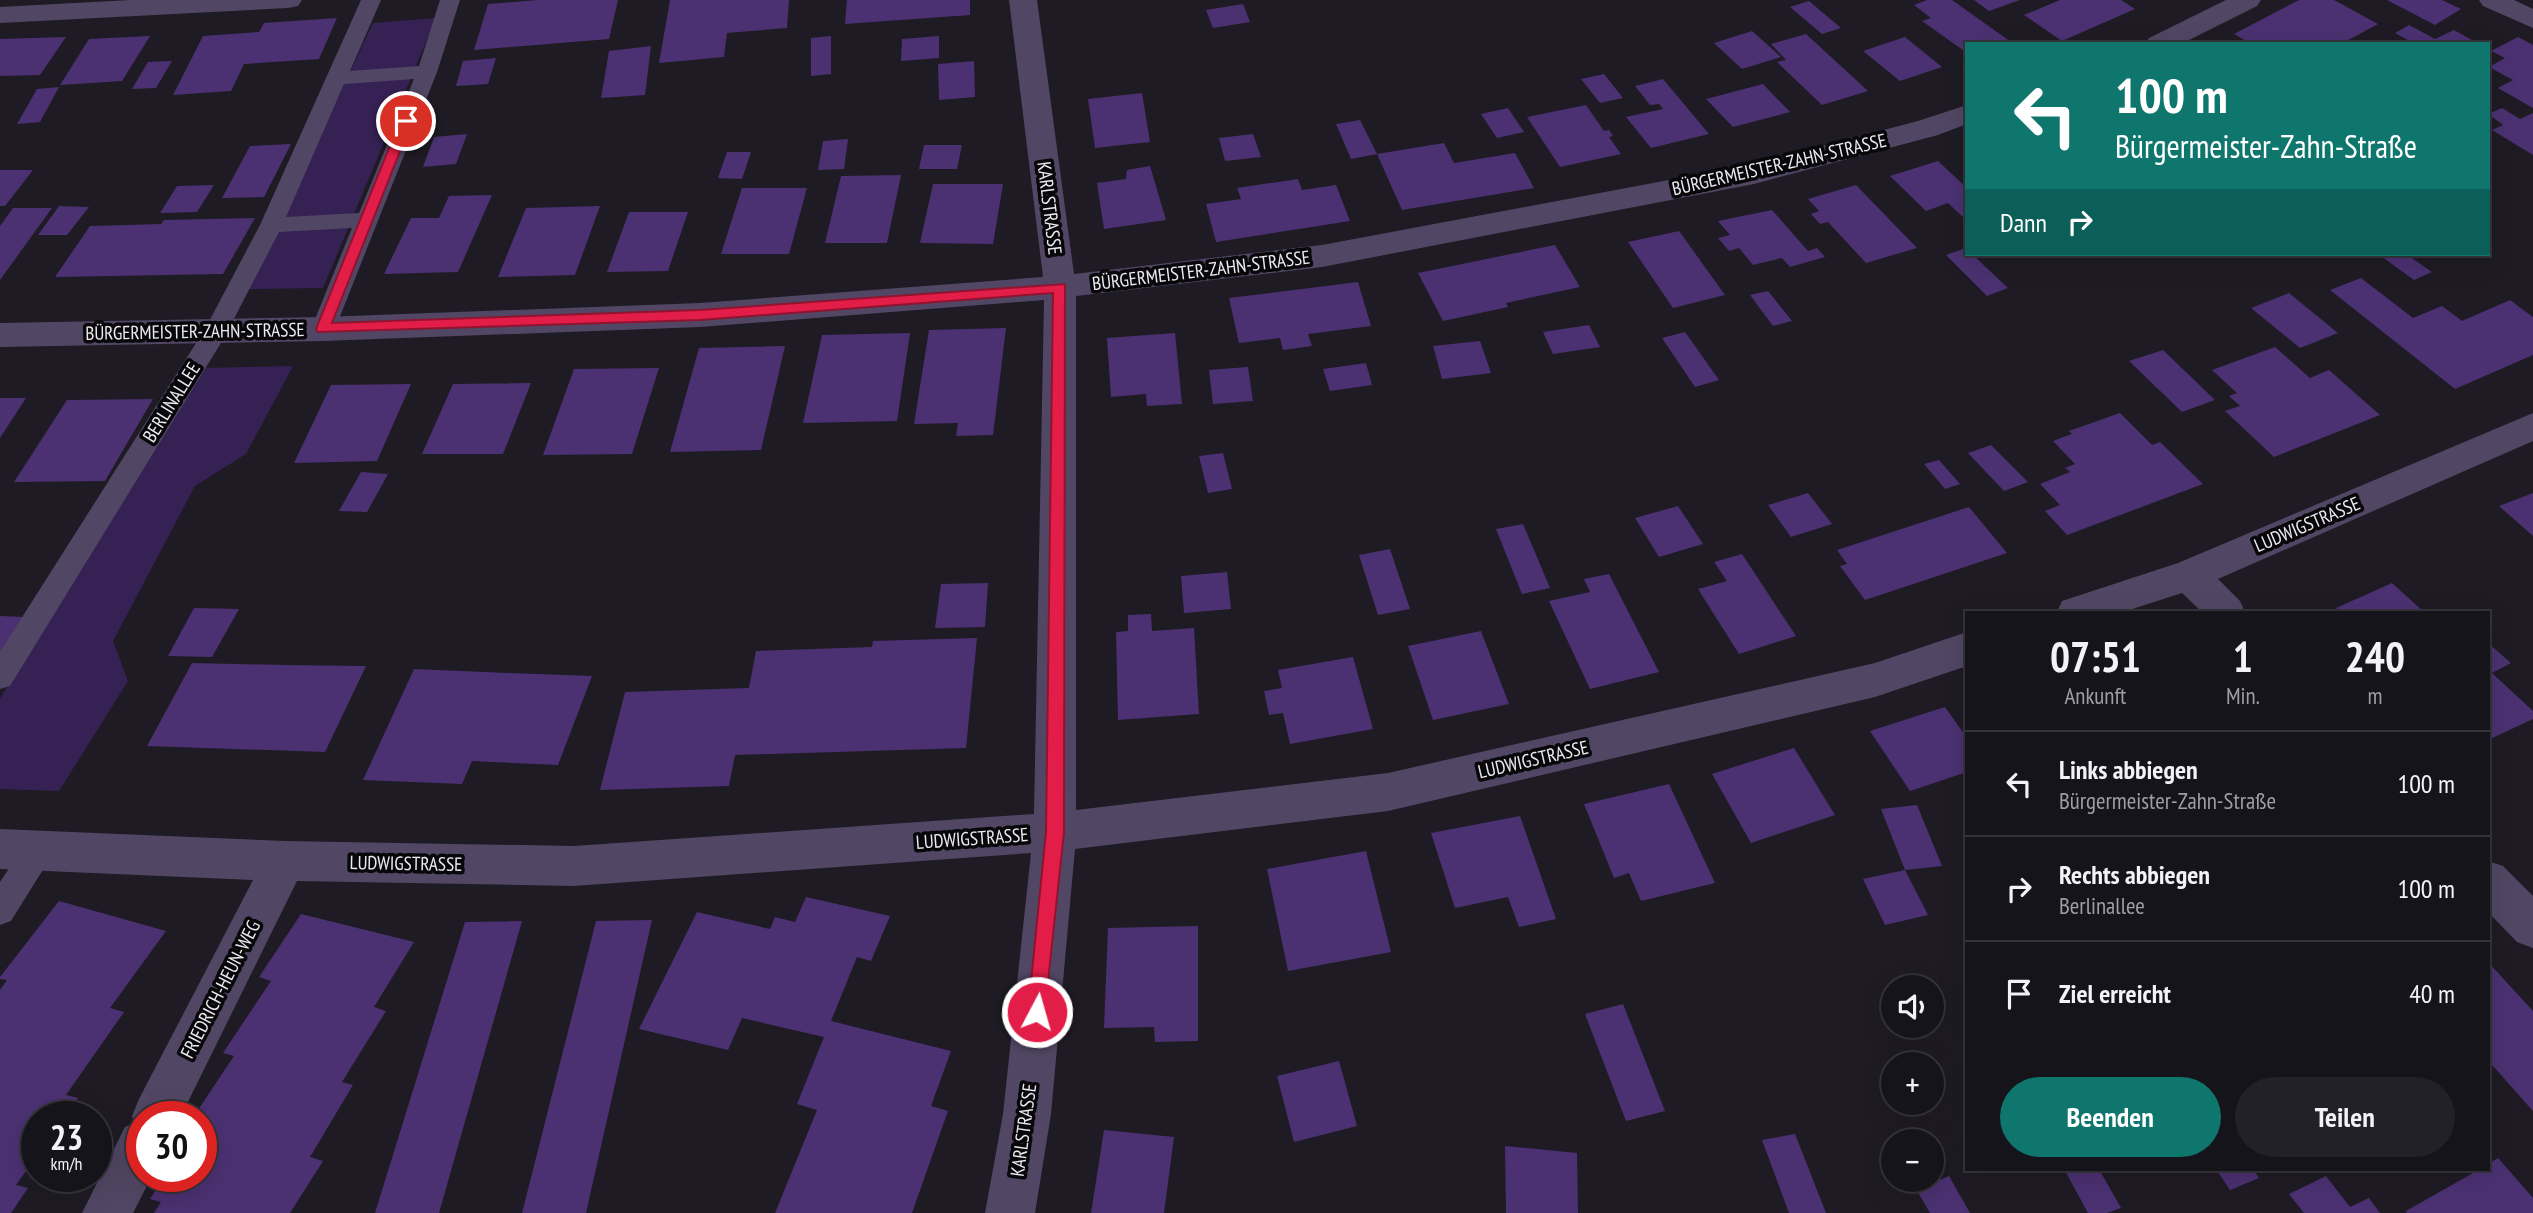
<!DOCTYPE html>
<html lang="de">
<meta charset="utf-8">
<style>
body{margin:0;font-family:"PT Sans Narrow",sans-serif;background:#232128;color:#f1f3f6;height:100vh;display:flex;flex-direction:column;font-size:26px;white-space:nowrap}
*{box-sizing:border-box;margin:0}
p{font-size:23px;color:#9e9ea3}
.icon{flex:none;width:38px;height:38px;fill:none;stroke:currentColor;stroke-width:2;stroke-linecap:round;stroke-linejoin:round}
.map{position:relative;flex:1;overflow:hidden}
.panel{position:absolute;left:1965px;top:611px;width:525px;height:560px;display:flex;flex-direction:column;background:#16141b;border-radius:0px;box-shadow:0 7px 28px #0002,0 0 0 2px #35333a}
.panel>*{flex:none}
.top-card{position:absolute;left:1965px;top:42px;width:525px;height:214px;border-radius:0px;box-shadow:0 7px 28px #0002,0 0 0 2px #35333a;background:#0f766e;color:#fff;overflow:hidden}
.tools{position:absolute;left:1881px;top:975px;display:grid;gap:14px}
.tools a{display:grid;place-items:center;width:63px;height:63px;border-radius:50%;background:#16141b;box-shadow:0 7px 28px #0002,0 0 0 2px #35333a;font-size:35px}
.speed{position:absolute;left:21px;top:1101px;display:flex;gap:14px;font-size:35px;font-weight:700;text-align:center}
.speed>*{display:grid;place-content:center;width:91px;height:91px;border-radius:50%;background:#16141b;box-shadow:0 7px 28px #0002,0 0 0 2px #35333a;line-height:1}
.speed small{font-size:18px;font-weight:400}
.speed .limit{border:10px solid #d22;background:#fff;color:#111}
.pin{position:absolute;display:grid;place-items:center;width:60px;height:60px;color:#fff;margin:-30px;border:4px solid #fff;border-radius:50%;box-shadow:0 2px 7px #0007}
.me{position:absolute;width:77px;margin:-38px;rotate:6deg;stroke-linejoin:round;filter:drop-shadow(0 0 5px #0008)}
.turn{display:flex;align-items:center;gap:24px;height:147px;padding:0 35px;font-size:32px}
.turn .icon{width:91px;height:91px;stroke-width:2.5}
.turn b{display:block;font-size:49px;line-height:60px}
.then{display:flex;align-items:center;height:66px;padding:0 35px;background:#0003;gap:14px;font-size:26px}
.eta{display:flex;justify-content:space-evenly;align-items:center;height:119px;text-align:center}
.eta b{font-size:42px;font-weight:800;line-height:49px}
.primary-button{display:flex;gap:14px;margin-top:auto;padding:14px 35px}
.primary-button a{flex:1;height:80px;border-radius:42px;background:#0f766e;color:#fff;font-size:28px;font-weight:800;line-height:80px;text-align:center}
.primary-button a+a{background:#232128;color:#f1f3f6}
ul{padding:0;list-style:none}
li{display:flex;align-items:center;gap:21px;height:105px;padding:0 35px;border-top:2px solid #35333a}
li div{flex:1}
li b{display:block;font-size:26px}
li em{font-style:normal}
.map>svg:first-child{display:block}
.green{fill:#362154}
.building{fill:#4b3171}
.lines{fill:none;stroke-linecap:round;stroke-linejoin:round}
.lane{fill:#514764;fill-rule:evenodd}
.street{fill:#514764;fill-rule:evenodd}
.route{fill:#e11d48;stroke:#92132f;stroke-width:2}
.labels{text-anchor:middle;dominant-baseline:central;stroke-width:7;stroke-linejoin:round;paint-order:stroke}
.street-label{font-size:19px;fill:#ebeaf0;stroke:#08070a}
</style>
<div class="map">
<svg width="2533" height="1213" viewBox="0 0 2533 1213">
<rect width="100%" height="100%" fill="#1e1b24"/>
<!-- green -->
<path class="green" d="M436,18l-113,270 -75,1 125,-266z
M293,366l-47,88 -51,32 -82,155 15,40 -69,110 -59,-2v-90l203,-331z"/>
<!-- building -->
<path class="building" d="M538,0h80l-9,39 -135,11 14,-46z
M670,0h119l-2,28 -60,5 -3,24 -65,6z
M847,0h123v15l-125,9z
M1927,0h25l59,42 -44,2v9l-45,-32 9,-3 -17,-13z
M1974,0h46l-31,11z
M2060,0h61l14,9 -73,32 -38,-26z
M2299,0h35l44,24 -37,20h-90l-17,-10z
M2387,0h55l19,9 -26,16z
M1809,1l32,27 -19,6 -32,-27z
M1243,4l7,18 -37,6 -7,-18z
M337,18l-18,41 -75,5 -13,27 -58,4 30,-59 56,-4 5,-9z
M2409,25l26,14 19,-9 25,14h-64l-20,-11z
M1752,31l29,26 -39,12 -28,-26z
M1806,34l62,57 -46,14 -45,-43 9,-2 -15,-16z
M150,36l-28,45 -62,4 29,-46z
M831,36v38l-20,2v-38z
M939,36v22l-38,3 1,-22z
M66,37l-26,38 -40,1v-37z
M1905,37l37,30 -42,14 -37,-30z
M2518,37l15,8v63l-35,-20 15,-8 -24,-13 16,-9 -14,-7z
M651,46l-6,49 -44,3 8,-47z
M496,58l-8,26 -32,2 7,-25z
M172,61l-16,27 -24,1 16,-27z
M974,61l1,36 -36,3 -1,-36z
M1604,74l19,24 -23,5 -19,-24z
M1663,79l46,55 -58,14 -25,-31 37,-8 -4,-5 -9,1 -15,-19z
M1763,84l27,28 -57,15 -27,-28z
M59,87l-19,35 -23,2 20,-35z
M1142,93l8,49 -55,6 -7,-49z
M1586,105l18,26 5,-1 4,6 -4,1 12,17 -61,13 -33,-50z
M1508,108l16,24 -27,6 -16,-24z
M2502,108l18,11 13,-6v42l-41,-25 11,-5 -15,-11z
M1360,120l17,34 -26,5 -15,-35z
M467,134l-11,30 -33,3 11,-30z
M1253,134l8,23 -36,4 -6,-23z
M848,139l-4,30 -26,1 5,-29z
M1444,143l10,20 61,-10 19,35 -132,22 -25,-56z
M291,144l-27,53 -42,1 28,-52z
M924,145h38l-5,24h-38z
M727,152h24l-9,27 -24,-1z
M1938,161l29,27v33l-19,-18 -22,8 -36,-35z
M1150,166l16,54 -62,9 -7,-46 29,-4 1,-9z
M0,170h33l-28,36h-5z
M901,175l-14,68h-62l16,-67z
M1298,179l4,11 34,-5 14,36 -134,21 -10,-38 35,-5 -4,-11z
M933,184h70l-10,60 -73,-1z
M214,185l-17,27 -37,1 17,-27z
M1856,185l61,63 -51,15 -38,-41 -8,2 -9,-10 8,-3 -11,-12z
M742,188h65l-18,66h-68z
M492,195l-34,77 -74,2 27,-56h28l10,-22z
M59,206l30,1 -22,28h-29z
M600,206l-25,69 -77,2 28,-69z
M13,208h39l-52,72v-54z
M1772,210l36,41 9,-3 8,9 -35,10 -8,-9 -29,7 -14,-17 -10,3 -11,-13 12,-3 -12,-14z
M629,212h59l-20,59 -61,1z
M255,218l-32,56 -168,3 35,-51 71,-2 3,-4z
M1679,231l46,64 -52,13 -45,-66z
M1555,245l25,42 -74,16 2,4 -65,14 -25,-48z
M1966,248l1,6h5l36,34 -21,8 -41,-41z
M2378,254h28l26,18 -18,8z
M2361,278l52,40 29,-12 20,15 48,-21 23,17v38l-78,34 -125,-99z
M1358,282l13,44 -63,8 4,12 -29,4 -3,-12 -41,5 -10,-45z
M1768,291l24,30 -19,5 -23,-31z
M2289,293l49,40 -38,15 -49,-40z
M1589,325l11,22 -47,7 -10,-22z
M1006,328l-13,107 -37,1 2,-13 -44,1 15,-94z
M1685,332l34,48 -24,7 -33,-49z
M910,333l-13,88 -94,2 19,-88z
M1175,333l7,71 -35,2 -1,-12 -35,3 -4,-59z
M1480,341l11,32 -49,6 -9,-33z
M785,346l-24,104 -91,2 29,-104z
M2275,347l35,31 19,-8 51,45 -106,42 -49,-46 15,-5 -11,-10 8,-3 -25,-23z
M2163,350l52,50 -33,12 -53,-51z
M1366,363l6,22 -42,6 -7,-22z
M1248,367l5,34 -40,3 -4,-34z
M659,368l-27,86 -89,1 31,-86z
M531,383l-28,71h-81l31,-70z
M411,384l-34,77 -83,2 37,-78z
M0,398h26l-26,40z
M153,399l-48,82 -91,1 53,-82z
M2120,413l32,32 8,-3 43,42 -136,51 -22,-24 15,-6 -20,-21 30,-12 -5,-4 10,-4 -22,-23 19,-7 -3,-3z
M1991,445l37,37 -24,9 -36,-38z
M1223,453l9,36 -24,4 -9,-37z
M1939,460l21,24 -15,5 -21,-25z
M361,472l27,2 -21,38 -28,-1z
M1808,493l24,31 -41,13 -23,-32z
M2533,493v43l-34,-30z
M1678,506l25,38 -44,13 -24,-39z
M1969,507l38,46 -142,47 -25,-34 7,-2 -10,-14z
M1523,524l27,64 -28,6 -26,-65z
M1390,549l20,60 -32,6 -19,-60z
M1742,554l54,82 -57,18 -41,-65 29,-8 -13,-19z
M1227,572l4,37 -47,4 -3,-37z
M1609,574l50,98 -69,17 -41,-88 41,-9 -6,-13z
M988,583l-3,44 -50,1 6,-44z
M2392,583l32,29h-83l-5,-4z
M194,608l45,1 -27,48 -44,-1z
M1151,614l1,17 42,-3 5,86 -81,6 -2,-88 12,-1v-16z
M0,616l24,1 -24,37z
M1481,631l28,73 -76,16 -25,-74z
M977,638l-11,110 -231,7 -6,31 -129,4 25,-98 124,-4 7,-37 116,-4 1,-6z
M2488,643l23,20 -19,10 41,38v8l-45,21z
M1353,657l20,72 -83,15 -7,-31 -14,2 -5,-24 18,-3 -4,-18z
M192,663l93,2 81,1 -41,86 -178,-6z
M414,669l94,4 84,3 -34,89 -86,-4 -10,23 -99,-4z
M1945,707l22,31v34l-57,19 -40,-60z
M1794,748l41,67 -84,28 -39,-69z
M1669,784l46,99 -74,18 -12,-28 -15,5 -30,-74z
M1917,805l25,61 -37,4 -24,-61z
M1520,816l36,103 -37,8 -11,-30 -53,11 -24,-75z
M1366,851l25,101 -103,19 -21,-102z
M1905,870l23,45 -43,10 -22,-46z
M806,897l84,19 -19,45 -14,-4 -26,64 120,30 -20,55 17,5 -36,102h-137l42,-103 -20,-6 27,-67 -82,-19 -14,32 -89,-21 58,-117 73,17 5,-12 20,5z
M59,901l107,30 -56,77 14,4 -58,83 12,3 -13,18h-28v40l-21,29 12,3 -17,25h-11v-223l7,-10 -7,-1v-2z
M301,914l113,28 -40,65 12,4 -44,71 11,3 -43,72 13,4 -33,52h-136l7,-11 -11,-3 15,-23h36v-60h-7l40,-60 -11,-3 48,-72 -12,-4z
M652,920l-66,293h-64l74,-292z
M522,921l-83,292h-64l90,-291z
M1198,926v115l-43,1 -1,-15 -50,1 4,-100z
M2488,962l45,49v100l-40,-45 -5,1z
M1623,1004l42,107 -39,10 -41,-107z
M1339,1061l18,65 -63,16 -17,-66z
M1104,1130l70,7 -10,76h-73z
M1795,1134l31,79h-37l-27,-73z
M1505,1146l72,7 1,60h-72z
M2498,1158l35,40v15h-126l-1,-2 74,-42h8v-5z
M2064,1169h35l22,39 -14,5h-19z
M2216,1169h37l6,9 -29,12z
M1949,1176l21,37h-40l-14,-24z
M2326,1176l24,31 19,-9 11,15h-76l-15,-19z"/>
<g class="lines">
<!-- lane -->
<path class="lane" d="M361,0h20l-31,71 69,-5 21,-66h20l-23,72 -102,257 -3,6 -9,3 -9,-3 -3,-6 41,-101 -73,4 -55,106 -214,348 -10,3v-37l205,-323 55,-104zM414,79l-55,134 -73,4 58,-133z
M38,837l11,5 5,10 -43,69 -11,4v-43l27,-40z"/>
<!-- street -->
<path class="street" d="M131,0h171l-4,6 -10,2 -288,15v-16z
M1009,0h28l37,274 248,-29 432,-81 164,-43 49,-16v19l-29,11 -184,49 -432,83 -246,29v514l312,-37 487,-110 92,-31v34l-92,31 -487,114 -313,38 -24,265 -16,99h-50l18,-99 28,-261 -457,33 -277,-5 -116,235h-39v60h10l-19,37h-51l43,-86 10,-4 -3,-7 7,-17 114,-219 -253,-11v-40l285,12 289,5 460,-32 10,-514 -344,27 -377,14 -323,6v-24l323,-6 377,-14 343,-26z
M2226,0h35l-4,6 -76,38h-36l4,-6z
M2479,0h35l19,9v19l-50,-22z
M2533,413v28l-315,138 22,22 5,11h-43l-20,-19 -59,19h-66l5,-11 116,-38z
M2488,861l15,5 30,30v52l-16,-6 -29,-30z"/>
</g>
<!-- route -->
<path class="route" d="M406,117l6,4 -80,202 368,-13 365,-26 -1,548 -20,187 -7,2 -7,-2 -2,-7 18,-180 7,-539 -353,27 -382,12 -2,-3 84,-208z"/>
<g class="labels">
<!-- street labels -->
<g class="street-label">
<text transform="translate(1779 164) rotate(-13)">BÜRGERMEISTER-ZAHN-STRASSE</text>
<text transform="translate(1050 208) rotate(83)">KARLSTRASSE</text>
<text transform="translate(1201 270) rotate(-7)">BÜRGERMEISTER-ZAHN-STRASSE</text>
<text transform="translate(195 331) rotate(-1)">BÜRGERMEISTER-ZAHN-STRASSE</text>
<text transform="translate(171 402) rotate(-58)">BERLINALLEE</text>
<text transform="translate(2307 524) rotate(-23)">LUDWIGSTRASSE</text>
<text transform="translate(1533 759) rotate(-13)">LUDWIGSTRASSE</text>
<text transform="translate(972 838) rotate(-4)">LUDWIGSTRASSE</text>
<text transform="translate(406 863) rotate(1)">LUDWIGSTRASSE</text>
<text transform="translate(220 989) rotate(-63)">FRIEDRICH-HEUN-WEG</text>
<text transform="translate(1023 1130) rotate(-82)">KARLSTRASSE</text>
</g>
</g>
</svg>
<div class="tools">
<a><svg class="icon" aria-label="sound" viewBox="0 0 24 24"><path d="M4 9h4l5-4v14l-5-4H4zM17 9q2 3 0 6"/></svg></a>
<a>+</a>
<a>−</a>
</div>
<div class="speed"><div>23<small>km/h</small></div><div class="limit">30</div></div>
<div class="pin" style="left:406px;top:121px;background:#d93025"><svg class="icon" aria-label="arrive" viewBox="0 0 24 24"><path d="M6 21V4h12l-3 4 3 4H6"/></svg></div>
<svg class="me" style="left:1037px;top:1012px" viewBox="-20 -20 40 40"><circle r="17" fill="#e11d48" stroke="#fff" stroke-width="3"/><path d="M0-11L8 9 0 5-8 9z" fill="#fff"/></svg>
<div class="top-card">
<div class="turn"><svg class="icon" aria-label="left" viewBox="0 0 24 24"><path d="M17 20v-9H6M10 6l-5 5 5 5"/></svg><div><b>100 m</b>Bürgermeister-Zahn-Straße</div></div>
<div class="then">Dann<svg class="icon" aria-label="right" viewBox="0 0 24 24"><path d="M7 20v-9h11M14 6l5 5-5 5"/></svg></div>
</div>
<section class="panel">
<div class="eta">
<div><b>07:51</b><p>Ankunft</p></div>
<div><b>1</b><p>Min.</p></div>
<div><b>240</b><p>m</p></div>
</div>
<ul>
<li><svg class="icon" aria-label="left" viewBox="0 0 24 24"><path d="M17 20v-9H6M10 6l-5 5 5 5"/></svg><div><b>Links abbiegen</b><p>Bürgermeister-Zahn-Straße</p></div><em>100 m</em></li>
<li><svg class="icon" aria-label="right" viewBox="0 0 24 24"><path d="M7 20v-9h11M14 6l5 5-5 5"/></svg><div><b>Rechts abbiegen</b><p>Berlinallee</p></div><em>100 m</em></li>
<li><svg class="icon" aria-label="arrive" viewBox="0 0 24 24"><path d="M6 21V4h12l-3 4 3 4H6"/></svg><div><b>Ziel erreicht</b></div><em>40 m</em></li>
</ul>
<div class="primary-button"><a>Beenden</a><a>Teilen</a></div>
</section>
</div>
